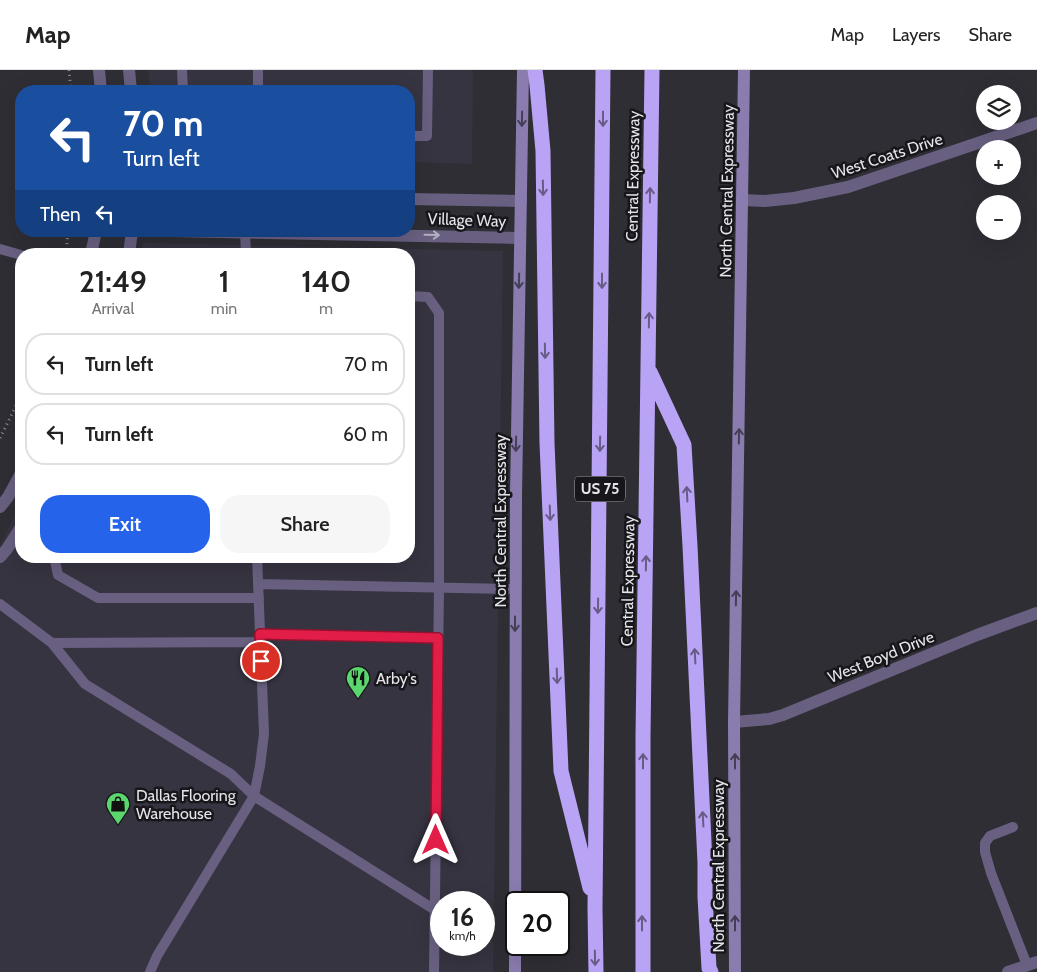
<!DOCTYPE html>
<meta charset="utf-8">
<style>
body{margin:0;font-family:Cabin,sans-serif;background:#f6f6f6;color:#222;height:100vh;display:flex;flex-direction:column;font-size:19px;white-space:nowrap}
*{box-sizing:border-box;margin:0}
p{font-size:16px;color:#767676}
.icon{flex:none;width:28px;height:28px;fill:none;stroke:currentColor;stroke-width:2;stroke-linecap:round;stroke-linejoin:round}
.map{position:relative;flex:1;overflow:hidden}
.panel{position:absolute;left:15px;top:178px;width:400px;height:315px;display:flex;flex-direction:column;background:#fff;border-radius:20px;box-shadow:0 5px 20px #0002}
.panel>*{flex:none}
.top-card{position:absolute;left:15px;top:15px;width:400px;height:152px;border-radius:20px;box-shadow:0 5px 20px #0002;background:#1a4fa0;color:#fff;overflow:hidden}
.controls{position:absolute;left:976px;top:15px;display:grid;gap:10px}
.controls a{display:grid;place-items:center;width:45px;height:45px;border-radius:50%;background:#fff;box-shadow:0 5px 20px #0002;font-size:25px}
.speed{position:absolute;left:430px;top:821px;display:flex;gap:10px;font-size:25px;font-weight:700;text-align:center}
.speed>*{display:grid;place-content:center;width:65px;height:65px;border-radius:50%;background:#fff;box-shadow:0 5px 20px #0002;line-height:1}
.speed small{font-size:12px;font-weight:400}
.speed .limit{border:2px solid #111;border-radius:8px;background:#fff;color:#111}
.pin{position:absolute;display:grid;place-items:center;width:42px;height:42px;color:#fff;margin:-21px;border:2px solid #fff;border-radius:50%;box-shadow:0 1px 5px #0007}
.me{position:absolute;width:55px;margin:-28px;rotate:0deg;stroke-linejoin:round;filter:drop-shadow(0 0 4px #0008)}
.turn{display:flex;align-items:center;gap:18px;height:105px;padding:0 25px;font-size:22px}
.turn .icon{width:65px;height:65px;stroke-width:2.5}
.turn b{display:block;font-size:35px;line-height:42px}
.then{display:flex;align-items:center;height:48px;padding:0 25px;background:#0003;gap:10px;font-size:19px}
.eta{display:flex;justify-content:space-evenly;align-items:center;height:85px;text-align:center}
.eta b{font-size:30px;font-weight:600;line-height:35px}
.action{display:flex;gap:10px;margin-top:auto;padding:10px 25px}
.action a{flex:1;height:58px;border-radius:20px;background:#2563eb;color:#fff;font-size:20px;font-weight:600;line-height:58px;text-align:center}
.action a+a{background:#f6f6f6;color:#222}
ul{padding:0;list-style:none}
li{display:flex;align-items:center;gap:15px;height:62px;margin:0 10px 8px;padding:0 15px;border:2px solid #e0e0e0;border-radius:20px}
li div{flex:1}
li b{display:block;font-size:19px}
li em{font-style:normal}
header{display:flex;align-items:center;gap:30px;box-sizing:border-box;height:70px;padding:0 25px;background:#fff;border-bottom:1px solid #e0e0e0}
header strong{font-size:24px}
nav{display:flex;gap:28px;margin-inline-start:auto;font-size:18px}
.map>svg:first-child{display:block}
.built{fill:#373441;fill-rule:evenodd}
.lines{fill:none;stroke-linecap:round;stroke-linejoin:round}
.path{stroke:#8f8e94;stroke-width:3;stroke-dasharray:1 4;stroke-linecap:butt}
.service{stroke:#696081;stroke-width:10}
.minor{stroke:#696081;stroke-width:12}
.tertiary{stroke:#696081;stroke-width:12}
.secondary{stroke:#8a7caf;stroke-width:12}
.motorway{stroke:#b9a3f4;stroke-width:15}
.oneway{stroke:#453f56}
.oneway2{stroke:#685c87}
.oneway3{stroke:#b3afbf}
.route-casing{stroke:#92132f;stroke-width:12}
.route{stroke:#e11d48;stroke-width:9}
.labels{text-anchor:middle;dominant-baseline:central;stroke-width:5;stroke-linejoin:round;paint-order:stroke}
.shield{fill:#17161a;stroke:#a7a6ab;stroke-width:1}
.shield-label{font-size:15px;font-weight:bold;fill:#e5e4e9}
.street-label{font-size:16px;fill:#e5e4e9;stroke:#17161a}
.poi-label{font-size:16px;fill:#e5e4e9;stroke:#17161a;text-anchor:start}
</style>
<header>
<strong>Map</strong>
<nav><a>Map</a><a>Layers</a><a>Share</a></nav>
</header>
<div class="map">
<svg width="1037" height="902" viewBox="0 0 1037 902">
<rect width="100%" height="100%" fill="#2f2e35"/>
<!-- built -->
<path class="built" d="M148,0h325l-1,94 -63,-2v-71h-258z
M144,173l359,8 -10,721h-493v-426l21,-45v55h388v-302h-270zM441,832h43v43h-43z"/>
<g class="lines">
<!-- path -->
<path class="path" d="M69,0l2,21
M66,184l2,-23
M0,368l14,-28 7,-18"/>
<!-- service -->
<path class="service" d="M182,0l1,21
M258,21v-21
M409,66h18l1,-66
M245,163l1,21
M0,179l21,6
M409,226l19,1 11,16v275l-5,384
M54,486l4,19 40,23h161
M258,514l257,5
M0,534l52,39 33,41 146,90 23,22 181,114
M260,564l178,4
M52,573l208,-1
M1013,757l-23,9 -5,7v9l6,21 36,92
M150,902l7,-16 97,-160 6,-30 4,-32 -7,-178"/>
<!-- minor -->
<path class="minor" d="M743,130l22,1 29,-3 54,-11 189,-64
M734,652l35,-3 14,-4 194,-80 60,-22"/>
<!-- tertiary -->
<path class="tertiary" d="M99,0l2,21
M129,0l2,21
M409,129l112,2
M173,161l347,7
M91,184l5,-23
M129,184l3,-23
M0,437l8,-10 13,-24
M0,487l7,-8 14,-22
M1008,902l29,-10"/>
<!-- secondary -->
<path class="secondary" d="M515,902l1,-476 7,-426
M735,902l-1,-250 10,-652"/>
<!-- motorway -->
<path class="motorway" d="M535,0l2,15 6,66 4,292 14,328 29,117
M650,302l34,73 6,101 15,317v34l4,71 2,4
M596,902l-1,-63 8,-839
M643,902v-236l9,-666"/>
</g>
<!-- one-way arrows -->
<defs><path id="oneway-shaft" d="M-6 0H5M1.5-3L5.5 0L1.5 3" fill="none" stroke-width="1.6" stroke-linecap="round" stroke-linejoin="round" transform="scale(1.25)"/></defs>
<g class="oneway">
<use href="#oneway-shaft" transform="translate(522 49) rotate(91)"/>
<use href="#oneway-shaft" transform="translate(519 211) rotate(91)"/>
<use href="#oneway-shaft" transform="translate(739 366) rotate(-89)"/>
<use href="#oneway-shaft" transform="translate(516 374) rotate(91)"/>
<use href="#oneway-shaft" transform="translate(736 528) rotate(-89)"/>
<use href="#oneway-shaft" transform="translate(515 554) rotate(90)"/>
<use href="#oneway-shaft" transform="translate(735 691) rotate(-90)"/>
<use href="#oneway-shaft" transform="translate(735 853) rotate(-90)"/>
</g>
<g class="oneway2">
<use href="#oneway-shaft" transform="translate(603 49) rotate(90)"/>
<use href="#oneway-shaft" transform="translate(543 118) rotate(89)"/>
<use href="#oneway-shaft" transform="translate(650 125) rotate(-89)"/>
<use href="#oneway-shaft" transform="translate(602 211) rotate(90)"/>
<use href="#oneway-shaft" transform="translate(649 250) rotate(-89)"/>
<use href="#oneway-shaft" transform="translate(545 281) rotate(89)"/>
<use href="#oneway-shaft" transform="translate(600 374) rotate(91)"/>
<use href="#oneway-shaft" transform="translate(687 424) rotate(-93)"/>
<use href="#oneway-shaft" transform="translate(550 443) rotate(88)"/>
<use href="#oneway-shaft" transform="translate(646 493) rotate(-89)"/>
<use href="#oneway-shaft" transform="translate(598 536) rotate(91)"/>
<use href="#oneway-shaft" transform="translate(695 586) rotate(-93)"/>
<use href="#oneway-shaft" transform="translate(557 606) rotate(88)"/>
<use href="#oneway-shaft" transform="translate(643 691) rotate(-90)"/>
<use href="#oneway-shaft" transform="translate(703 749) rotate(-93)"/>
<use href="#oneway-shaft" transform="translate(642 853) rotate(-90)"/>
<use href="#oneway-shaft" transform="translate(595 888) rotate(89)"/>
</g>
<use class="oneway3" href="#oneway-shaft" transform="translate(432 165) rotate(1)"/>
<g class="lines">
<!-- route casing -->
<g class="route-casing">
<path id="route" d="M261,591l-1,-27 178,4 -2,202"/>
</g>
<!-- route -->
<use href="#route" class="route"/>
</g>
<!-- icons -->
<defs>
<g id="restaurant-pin" transform="scale(1.25)"><path d="M0 17L-7.5 6A9.5 9.5 0 1 1 7.5 6Z" fill="#5bd56d" stroke="#17161a"/><path d="M-5-6h1v4h1v-4h1v4h1v-4h1v5L-1.5 .5V6h-2V.5L-5-1ZM5-6V6H3V1.5H1.5Q1.5-4 5-6Z" fill="#111"/></g>
<g id="shop-pin" transform="scale(1.25)"><path d="M0 17L-7.5 6A9.5 9.5 0 1 1 7.5 6Z" fill="#5bd56d" stroke="#17161a"/><path d="M-5-2.5h2.3a2.7 3.5 0 0 1 5.4 0H5L5.5 6h-11ZM-1.5-2.5h3a1.5 2.3 0 0 0-3 0Z" fill="#111"/></g>
</defs>
<g fill-rule="evenodd">
<use href="#restaurant-pin" x="358" y="608"/>
<use href="#shop-pin" x="118" y="734"/>
</g>
<g class="labels">
<!-- shield labels -->
<rect class="shield" x="575" y="406.5" width="50" height="25" rx="4"/>
<g class="shield-label">
<text x="600" y="419">US 75</text>
</g>
<!-- street labels -->
<g class="street-label">
<text transform="translate(887 86) rotate(-18)">West Coats Drive</text>
<text transform="translate(633 106) rotate(-89)">Central Expressway</text>
<text transform="translate(727 121) rotate(-89)">North Central Expressway</text>
<text transform="translate(467 150) rotate(2)">Village Way</text>
<text transform="translate(500 451) rotate(-90)">North Central Expressway</text>
<text transform="translate(628 511) rotate(-89)">Central Expressway</text>
<text transform="translate(881 587) rotate(-22)">West Boyd Drive</text>
<text transform="translate(718 796) rotate(-90)">North Central Expressway</text>
</g>
<!-- poi labels -->
<g class="poi-label">
<text x="376" y="608">Arby's</text>
<text x="136" y="725">Dallas Flooring<tspan x="136" dy="18">Warehouse</tspan></text>
</g>
</g>
</svg>
<div class="controls">
<a><svg class="icon" aria-label="layers" viewBox="0 0 24 24"><path d="M12 4l9 5-9 5-9-5zM3 14l9 5 9-5"/></svg></a>
<a>+</a>
<a>−</a>
</div>
<div class="speed"><div>16<small>km/h</small></div><div class="limit">20</div></div>
<div class="pin" style="left:261px;top:591px;background:#d93025"><svg class="icon" aria-label="arrive" viewBox="0 0 24 24"><path d="M6 21V4h12l-3 4 3 4H6"/></svg></div>
<svg class="me" style="left:436px;top:770px" viewBox="-20 -20 40 40"><path d="M0-17L14 15 0 8-14 15z" fill="#e11d48" stroke="#fff" stroke-width="4"/></svg>
<div class="top-card">
<div class="turn"><svg class="icon" aria-label="left" viewBox="0 0 24 24"><path d="M17 20v-9H6M10 6l-5 5 5 5"/></svg><div><b>70 m</b>Turn left</div></div>
<div class="then">Then<svg class="icon" aria-label="left" viewBox="0 0 24 24"><path d="M17 20v-9H6M10 6l-5 5 5 5"/></svg></div>
</div>
<section class="panel">
<div class="eta">
<div><b>21:49</b><p>Arrival</p></div>
<div><b>1</b><p>min</p></div>
<div><b>140</b><p>m</p></div>
</div>
<ul>
<li><svg class="icon" aria-label="left" viewBox="0 0 24 24"><path d="M17 20v-9H6M10 6l-5 5 5 5"/></svg><div><b>Turn left</b></div><em>70 m</em></li>
<li><svg class="icon" aria-label="left" viewBox="0 0 24 24"><path d="M17 20v-9H6M10 6l-5 5 5 5"/></svg><div><b>Turn left</b></div><em>60 m</em></li>
</ul>
<div class="action"><a>Exit</a><a>Share</a></div>
</section>
</div>
